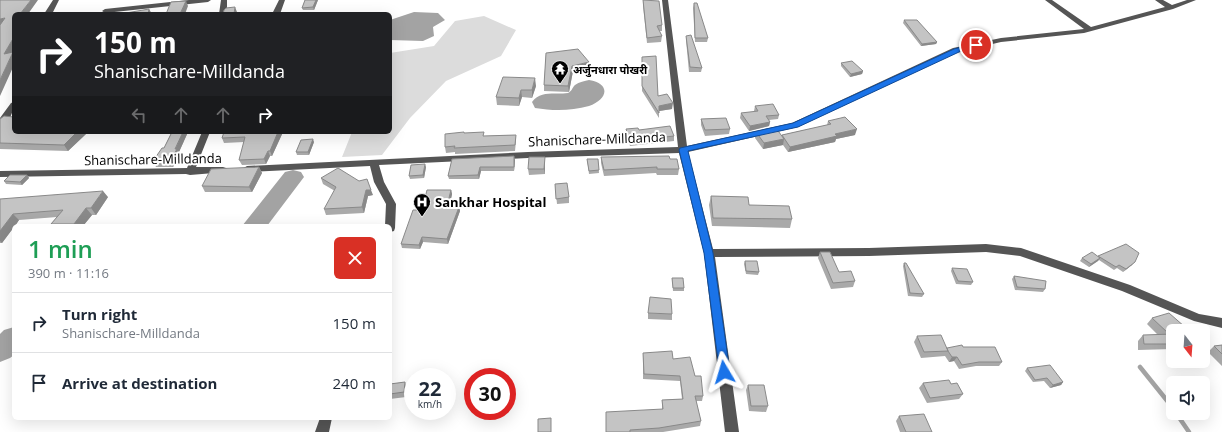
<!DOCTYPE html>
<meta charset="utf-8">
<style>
body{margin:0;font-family:"Open Sans","Noto Sans Devanagari",sans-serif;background:#f2f2f3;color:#1f2937;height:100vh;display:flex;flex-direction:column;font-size:15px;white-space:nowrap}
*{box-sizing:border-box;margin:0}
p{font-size:13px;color:#747a83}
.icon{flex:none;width:22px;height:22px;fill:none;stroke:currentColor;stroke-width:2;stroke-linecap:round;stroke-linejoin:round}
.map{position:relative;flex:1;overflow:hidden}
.panel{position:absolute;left:12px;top:224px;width:380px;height:196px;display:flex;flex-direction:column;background:#fff;border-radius:6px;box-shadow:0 4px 16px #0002}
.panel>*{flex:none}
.guide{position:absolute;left:12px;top:12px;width:380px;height:122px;border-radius:6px;box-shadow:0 4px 16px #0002;background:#202124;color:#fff;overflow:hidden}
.needle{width:26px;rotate:163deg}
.controls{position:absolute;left:1166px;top:324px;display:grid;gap:8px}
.controls a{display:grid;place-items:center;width:44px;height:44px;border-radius:6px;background:#fff;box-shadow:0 4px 16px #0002;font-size:20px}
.speed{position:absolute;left:404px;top:368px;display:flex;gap:8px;font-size:20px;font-weight:700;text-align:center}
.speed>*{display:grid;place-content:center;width:52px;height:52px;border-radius:50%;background:#fff;box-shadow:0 4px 16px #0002;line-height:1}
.speed small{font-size:10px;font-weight:400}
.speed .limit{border:6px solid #d22;background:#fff;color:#111}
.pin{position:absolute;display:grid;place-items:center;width:34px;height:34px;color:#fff;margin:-17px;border:2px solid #fff;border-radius:50%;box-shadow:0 1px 4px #0007}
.me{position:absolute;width:44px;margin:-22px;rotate:353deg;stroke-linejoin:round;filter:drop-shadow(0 0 3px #0008)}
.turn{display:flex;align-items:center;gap:14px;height:84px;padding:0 16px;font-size:18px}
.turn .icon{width:52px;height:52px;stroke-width:2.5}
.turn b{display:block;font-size:28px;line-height:34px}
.lanes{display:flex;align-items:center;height:38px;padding:0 16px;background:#0003;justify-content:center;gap:20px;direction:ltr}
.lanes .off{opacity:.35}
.round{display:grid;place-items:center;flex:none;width:42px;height:42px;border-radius:6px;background:#f2f2f3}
.summary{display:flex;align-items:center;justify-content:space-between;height:68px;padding:0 16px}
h1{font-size:24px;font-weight:600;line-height:30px;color:#1e9e55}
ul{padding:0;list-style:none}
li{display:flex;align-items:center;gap:12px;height:60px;padding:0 16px;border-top:1px solid #e0e1e3}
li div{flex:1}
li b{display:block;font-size:15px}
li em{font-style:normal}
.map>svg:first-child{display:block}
.green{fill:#dcdcdc}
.water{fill:#a3a3a3}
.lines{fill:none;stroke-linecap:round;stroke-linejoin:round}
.stream{stroke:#a3a3a3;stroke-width:4.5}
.river{fill:#a3a3a3;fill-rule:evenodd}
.minor{fill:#555;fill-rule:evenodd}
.wall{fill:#a9a9a9}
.shaded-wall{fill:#898989}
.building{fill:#c4c4c4;stroke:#898989}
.route{fill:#1a73e8;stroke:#114b97}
.labels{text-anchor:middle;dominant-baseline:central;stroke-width:4;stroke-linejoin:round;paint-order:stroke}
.far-poi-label{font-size:11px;font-weight:bold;fill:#000;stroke:#fff;text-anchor:start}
.street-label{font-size:13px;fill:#000;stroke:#fff}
.poi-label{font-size:13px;font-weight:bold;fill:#000;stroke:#fff;text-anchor:start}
</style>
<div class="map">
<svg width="1222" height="432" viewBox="0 0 1222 432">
<rect width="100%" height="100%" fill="#fff"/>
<!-- green -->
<path class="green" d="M484,16l32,14 -15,26 -55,25 -36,37 -28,37 -40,2 10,-25h38v-79l44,-7 21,-25z"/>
<!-- water -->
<path class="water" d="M414,12l24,1 7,7 -12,7 1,9 -11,5 -33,-1v-20z
M589,80c23,4 18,20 0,26 -18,5 -36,5 -54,2l-3,-6c9,-12 23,-7 36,-9 4,-2 4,-5 7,-8 4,-3 10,-4 14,-5z"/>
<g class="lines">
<!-- stream -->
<path class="stream" d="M1140,367l33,41
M1176,413l13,19"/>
<!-- river -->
<path class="river" d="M293,170l8,2 3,5 -37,49h-25l43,-54z
M14,327v28l-4,3 -10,4v-28l4,-4z"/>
<!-- minor -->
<path class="minor" d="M53,0h6l-7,14h-8z
M189,0h22l-3,2 -103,11 -3,-2 3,-2z
M221,0h6v14h-8z
M279,0h6l-5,14h-8z
M662,0h6l19,146 105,-23 161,-75 48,-10 83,-9 -39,-29h7l39,27 74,-20 -10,-7h8l9,5 15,-5h9l-23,9 -89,24 -83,9 -43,10 -160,75 -110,25 25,97 156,-1 117,-4 35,4 109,37 69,29 23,4v10l-28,-7 -72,-30 -102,-35 -34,-4 -117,4 -154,1 24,175h-14l-21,-179 -25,-100 -151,5 -149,7 5,17 12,22 -1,24 -1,3 -4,1v-6h-5l1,-22 -12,-22 -4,-16 -123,6 -5,-3 5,-3 281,-14 150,-5z
M14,102c0,9 -5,22 -14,25v-9l11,-15z
M202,132h8l-14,35h27l3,1 2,2 -2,2 -36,3 -4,-1 -186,3v-6l187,-3z
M320,418h12l-3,14h-14z"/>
</g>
<!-- wall -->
<path class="wall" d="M305,0h13l-4,10h-11l-1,-2z
M643,0l19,25v6h-3l3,5 -1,6 -14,1 -4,-37z
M694,3l14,35 -1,4h-12l-2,-34z
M904,20l33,22 -1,2 -15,2 -18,-23z
M686,36l16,32 -1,4h-12l-3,-32z
M546,53l43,14 -16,4 -4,21 -25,-1v-6z
M642,62l16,34 14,13 -13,2v7l-17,-27z
M841,63l22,8 -1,3 -12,3 -9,-11z
M536,86l-4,12 -10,-1 -3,9 -22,-1 -1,-8z
M755,106l24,9 -1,4 -9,1 1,2 -1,4 -20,5 -9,-13 1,-5 14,-1 -1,-1z
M0,119l14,13 72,2 -18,17 -68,-2z
M701,119l29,10 -1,5 -24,2 -4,-11z
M828,121l27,14 -19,4 -1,3 -47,10 -5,-7 -20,4 -8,-11 1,-5 26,2 45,-10z
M626,129l13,1 35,6v5l-44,5 -4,-12z
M146,132h42l-9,20 1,2 -7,13h-17l-3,-6 11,-13 8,-16 -25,2z
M283,132l-11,24h-2l-4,8 -24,1 -3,-5 5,-18 -20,1 -2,-5z
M464,133l20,3 32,-1v6l-1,10 -60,3v-2l-9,1 -1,-6z
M314,142l-5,13h-12l-1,-3z
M601,157l69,2 9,10 -1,6h-21l-1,-2 -52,3 -3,-13z
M452,159l63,1 -1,11h-33l-2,8h-30l-1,-3z
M587,159h11l1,14 -10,1z
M545,163v11l-16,1 -1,-6z
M259,167l3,6 -10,19h-47l-3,-6z
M426,167l-2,11 -14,1 -1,-3z
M27,175l2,3 -7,7 -16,-1 -2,-3z
M321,178l52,17 -5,1 -4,17 -38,2 -2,-6 11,-18 -12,-7z
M555,184l14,13v6l-12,1z
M451,190l1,4 -3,12 10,1 1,4 -12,33 -25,-2 -3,7 -18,-1 -1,-4 21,-34z
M711,196l38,9 43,14 -2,9 -78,-2 -3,-21z
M108,197l-12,18h-4l-9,11h-30l-2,-2 6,-7 -38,3 -4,6h-1v1l-12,16h-2v-44z
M820,252l19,20 16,9 -2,6 -22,2 -13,-31z
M1098,256l34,9 -9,7 -6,-4 -3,2 -15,-10 -10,7 -9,-6 2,-3z
M745,261l14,11 -1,3 -12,-1 -2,-10z
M904,263l20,31 -2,3 -14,-1 -5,-30z
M952,268l21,14 -2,3 -15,-1 -5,-13z
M1014,276l31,13 -2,3 -28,-2 -3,-11z
M672,278l12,10v3h-11z
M648,313l24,1v6l-24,-1z
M1152,318l21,13v18l-35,1v-9l5,-6h15l-11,-11z
M917,336l30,12 16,-1 39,15 -3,4h-23l-17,3 -5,-8 -5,1 -4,-6 -24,2 -7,-16z
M1222,345v21l-14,-14 6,-6z
M643,353l30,6 22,17 8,20 -1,5h-6l5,20 -1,5 -37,6h-57l56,-23v-9l20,-1 -2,-18 -37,-2z
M1027,368l36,14 -2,3 -11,3 -6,-7 -11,1 -8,-11z
M923,383l28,1 12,10 -4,5 -32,4 -8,-15z
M390,384l16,3v10l-16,2z
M748,385l20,21 -2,6 -17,-1 -3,-21z
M899,416l33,16h-32l-4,-11z"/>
<!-- shaded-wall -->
<path class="shaded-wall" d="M31,0h7l-10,14h-8z
M316,0h2l-4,10 -1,-3z
M186,1l2,5 -3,8h-5z
M235,7l2,5v2h-3z
M149,9l3,5h-4z
M5,18l4,6 -9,1v-6z
M14,37v12l-6,10 -4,-5z
M937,42l-1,2 -15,2 1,-2z
M13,52l1,2v11l-14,31v-16z
M589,62v5l-16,4 -4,21 -1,-6 4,-20z
M863,71l-1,3 -12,3 1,-3z
M535,78l1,8 -4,12v-8z
M521,90l1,7 -3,9v-8z
M673,103l-1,6 -13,2v-5z
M770,122l-1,4 -20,5 1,-5z
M857,129l-2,6 -19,4 -1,3 -47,10 2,-5 45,-13z
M77,132h8l1,2 -18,17 -4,-6z
M183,132h5l-9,20 1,2 -7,13 -3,-6z
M278,132h5l-11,24 -2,-5z
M313,139l1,3 -5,13 -1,-3z
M784,139l-1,6 -20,4 1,-6z
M268,151l2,5 -4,8 -2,-5z
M514,156l1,4 -1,11z
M545,157v17l-1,-5z
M425,164l1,3 -2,11 -1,-3z
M259,167l3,6 -10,19 -3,-5z
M480,167l1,4 -2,8 -1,-4z
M27,175l2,3 -7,7 -2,-3z
M366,190h5l2,5 -5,1 -4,17 -2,-6z
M451,190l1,4 -3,16 -2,-4z
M103,191l5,6 -12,18 -5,-7z
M459,207l1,4 -12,33 -1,-5z
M86,208l6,7 -9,11h-8l-1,-2z
M13,214l6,6 -4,6h-1v1l-12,16 -2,-2v-10z
M422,237l1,5 -3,7 -1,-4z
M1100,258l-2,3 -9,6 2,-3z
M1135,262l-3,3 -9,7 3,-3z
M1185,327l-4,4h-7z
M1173,331v4l-11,4 6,-6z
M952,357h5l-3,4 -5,1z
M405,382l1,5v10l-2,-5z
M1063,382l-2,3 -11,3 3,-3z"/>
<!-- building -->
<path class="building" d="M0,0h31l-11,14h-6v23l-10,17 9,-2 -13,28v-55l5,-7 -5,1z
M305,0h11l-3,7 -11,1z
M643,0l16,1 3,24 -5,1 5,10 -15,2z
M186,1l-6,13h-14l5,-12z
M694,3h3l11,35h-13z
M235,7l-1,7h-11l1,-4 2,-2z
M149,9l-1,5h-23l1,-1z
M904,20h13l20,22 -15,2z
M691,35l11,33 -12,-1 -4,-31z
M578,49l11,13 -17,4 -4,20 -24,-1 2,-32z
M656,56l2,40 9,-2 6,9 -14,3v7l-17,-27v-29z
M852,61l11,10 -12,3 -10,-11z
M503,77l32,1 -3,12h-11l-2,8 -23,-1z
M773,104l6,11 -13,1 4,6 -20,4 -9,-13 17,-2 -3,-5z
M4,116l10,1v15h63l-13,13 -64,-2v-24z
M845,117l12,12 -22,5 2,2 -47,11 -8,-12 49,-11 -3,-3z
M726,118l4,11 -25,1 -4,-11z
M670,126l4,10 -44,5 -4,-12 12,-1 1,2z
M776,128l8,11 -20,4 -8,-11z
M172,132h11l-8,17h2l-7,12h-17l9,-13h2z
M224,132h54l-8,19h-2l-4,8 -25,1 6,-23 -23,1z
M464,132v1l20,-1 -1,4 33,-1 -1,10 -61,3 1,-2 -10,1v-13z
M313,139l-5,13h-12l5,-12z
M514,156v11h-34l-2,8 -30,1 4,-17z
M669,156l1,3h7l2,10h-22v-2l-53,3 -3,-13z
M529,157h16l-1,12h-16z
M587,159h11l1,11 -10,1z
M425,164l-2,11 -14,1 2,-11z
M259,167l-10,20 -47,-1 9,-17z
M338,168l21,13 8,-2 4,11h-5l-4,17 -38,2 12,-22 -15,-9z
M10,175h17l-7,7 -16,-1z
M567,183l2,14 -13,2 -1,-15z
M427,190h24l-4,16 12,1 -12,32 -25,-2 -3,8 -18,-1 12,-34h9z
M103,191l-12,17h-5l-12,16h-23l12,-14 -50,4 -13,17v-32z
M711,196l37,1 1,8 40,1 3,13 -79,-1z
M1126,244l13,9 -4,9 -9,7 -7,-4 -3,2 -18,-11z
M820,252h10l9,20 12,-1 4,10 -22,2z
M1092,252l8,6 -9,6 -9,-6z
M745,261h12l2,11 -13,-1z
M904,263h2l18,31 -14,-1z
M952,268l15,1 6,13 -15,-1z
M1014,276l32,5 -1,8 -28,-2z
M672,278h11l1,10h-11z
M650,297l21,2 1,15 -24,-1z
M1169,313l16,14 -17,6 -16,-15z
M1173,334v10h-29l-1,-9z
M941,335l7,16 -24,1 -7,-16z
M962,345l1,2h32l7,15h-23l-17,3 -5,-8h-5l-4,-6 -1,-3z
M1222,345v9l-8,-8z
M672,351l1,8 17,-2 5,19h6l2,20h-8l6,25 -42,7 -29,2v2h-24v-20l57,-3 -1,-9 21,-1 -3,-23 -36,-2 -1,-21z
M1050,365l13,17 -10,3 -6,-7 -12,2 -8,-12z
M489,371l1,6h-11v-5z
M949,380l2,4 6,-1 6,11 -33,4 -7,-15z
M405,382l-1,10 -14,2v-10z
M748,385h16l4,21h-17z
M924,414l8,18h-26l-7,-16z
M551,418v14h-13v-13z"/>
<!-- route -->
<path class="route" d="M976,43l4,2 -1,1 -20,6 -161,75 -110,24 25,102 17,119 -2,4 -4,1 -4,-1 -16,-123 -25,-103 1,-2 113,-25 161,-74z"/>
<!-- icons -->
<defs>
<g id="temple-pin" transform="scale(0.9)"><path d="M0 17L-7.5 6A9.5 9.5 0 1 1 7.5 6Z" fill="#000" stroke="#fff"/><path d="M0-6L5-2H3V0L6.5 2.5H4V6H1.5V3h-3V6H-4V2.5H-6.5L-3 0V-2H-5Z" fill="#fff"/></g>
<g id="hospital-pin" transform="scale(0.9)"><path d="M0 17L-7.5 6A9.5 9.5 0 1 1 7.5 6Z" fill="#000" stroke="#fff"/><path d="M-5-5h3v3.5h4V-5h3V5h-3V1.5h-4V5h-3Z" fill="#fff"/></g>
</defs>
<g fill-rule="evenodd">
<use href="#temple-pin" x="560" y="69"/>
<use href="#hospital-pin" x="422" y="202"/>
</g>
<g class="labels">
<!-- far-poi labels -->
<g class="far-poi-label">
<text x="573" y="69">अर्जुनधारा पोखरी</text>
</g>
<!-- street labels -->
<g class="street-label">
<text transform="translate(597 139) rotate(-2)">Shanischare-Milldanda</text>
<text transform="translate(153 159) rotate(-1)">Shanischare-Milldanda</text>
</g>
<!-- poi labels -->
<g class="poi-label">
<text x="435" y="202">Sankhar Hospital</text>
</g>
</g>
</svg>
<div class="controls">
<a><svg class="needle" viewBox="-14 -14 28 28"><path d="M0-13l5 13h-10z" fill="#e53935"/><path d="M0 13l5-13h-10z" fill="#747a83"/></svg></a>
<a><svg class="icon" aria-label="sound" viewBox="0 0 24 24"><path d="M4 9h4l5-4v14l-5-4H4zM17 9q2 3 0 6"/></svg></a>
</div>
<div class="speed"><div>22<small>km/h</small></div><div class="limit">30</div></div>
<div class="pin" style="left:976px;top:45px;background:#d93025"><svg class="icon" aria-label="arrive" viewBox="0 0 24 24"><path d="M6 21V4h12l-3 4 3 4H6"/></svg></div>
<svg class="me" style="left:724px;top:372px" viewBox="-20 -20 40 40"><path d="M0-17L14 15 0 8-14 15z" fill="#1a73e8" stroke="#fff" stroke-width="4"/></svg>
<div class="guide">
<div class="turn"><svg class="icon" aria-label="right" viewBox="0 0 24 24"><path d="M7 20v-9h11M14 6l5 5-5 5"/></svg><div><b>150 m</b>Shanischare-Milldanda</div></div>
<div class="lanes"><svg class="icon off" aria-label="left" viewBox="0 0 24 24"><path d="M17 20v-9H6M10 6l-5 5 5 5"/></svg><svg class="icon off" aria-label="ahead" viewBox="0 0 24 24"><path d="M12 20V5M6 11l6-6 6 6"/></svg><svg class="icon off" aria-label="ahead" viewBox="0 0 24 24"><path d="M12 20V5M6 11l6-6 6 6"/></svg><svg class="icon" aria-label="right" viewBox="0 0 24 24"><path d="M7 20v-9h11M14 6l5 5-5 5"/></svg></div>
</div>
<section class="panel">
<div class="summary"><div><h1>1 min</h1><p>390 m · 11:16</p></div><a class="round" style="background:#d93025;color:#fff"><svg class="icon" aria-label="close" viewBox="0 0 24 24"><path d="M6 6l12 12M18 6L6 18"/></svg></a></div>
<ul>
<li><svg class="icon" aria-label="right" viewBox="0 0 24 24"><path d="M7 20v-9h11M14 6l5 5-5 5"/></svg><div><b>Turn right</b><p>Shanischare-Milldanda</p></div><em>150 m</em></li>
<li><svg class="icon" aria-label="arrive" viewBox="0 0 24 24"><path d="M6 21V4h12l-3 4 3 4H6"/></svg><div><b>Arrive at destination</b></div><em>240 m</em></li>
</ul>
</section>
</div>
